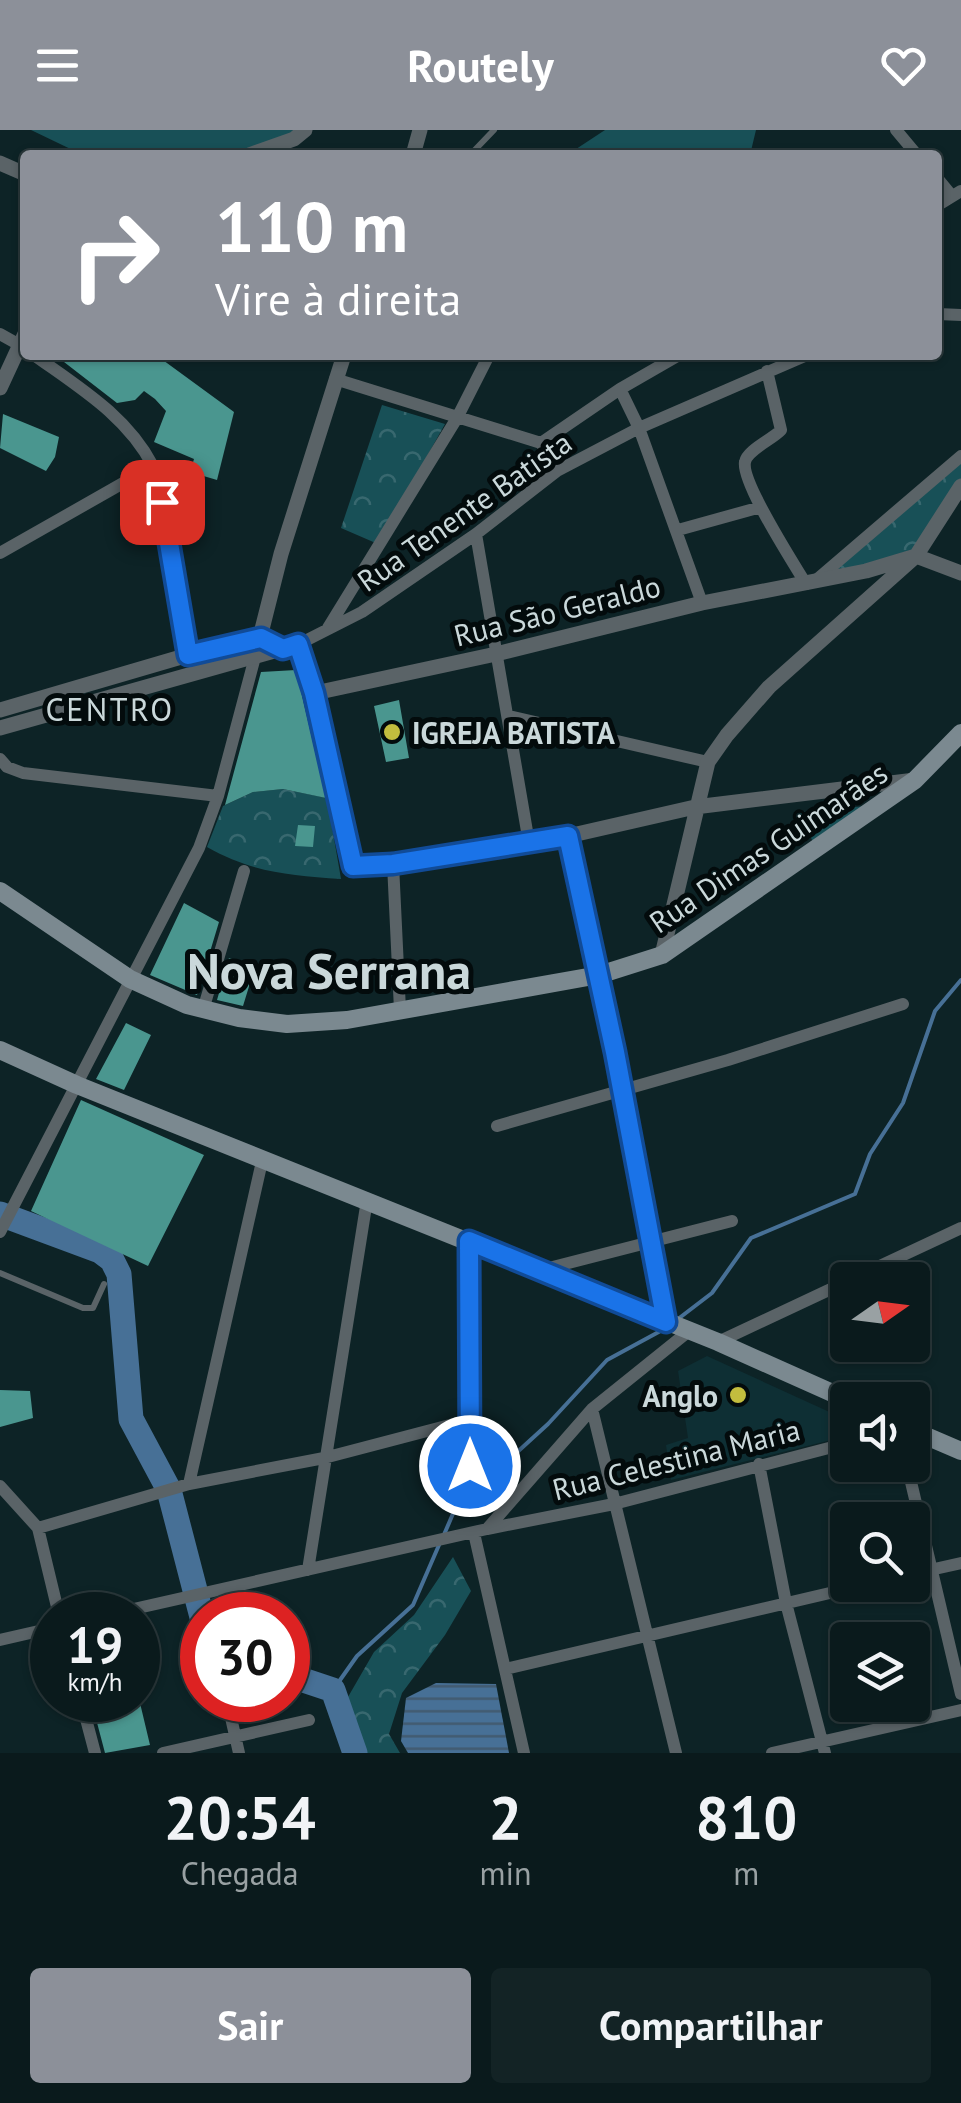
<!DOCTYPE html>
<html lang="pt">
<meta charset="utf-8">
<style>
body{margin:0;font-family:"PT Sans",sans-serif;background:#132325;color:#f1f3f6;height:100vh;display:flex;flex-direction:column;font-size:38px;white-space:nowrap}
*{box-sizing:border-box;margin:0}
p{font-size:32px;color:#99a1a3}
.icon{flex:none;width:55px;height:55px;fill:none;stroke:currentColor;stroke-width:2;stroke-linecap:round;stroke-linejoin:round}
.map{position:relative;height:1623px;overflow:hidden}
.drawer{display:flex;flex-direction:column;background:#0a1a1c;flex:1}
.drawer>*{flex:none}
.top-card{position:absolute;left:20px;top:20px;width:922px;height:210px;border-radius:10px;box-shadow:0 2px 8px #0004,0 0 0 2px #2a383b;background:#8c9099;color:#fff;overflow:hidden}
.needle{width:65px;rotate:76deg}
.buttons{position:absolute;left:830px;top:1132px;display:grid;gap:20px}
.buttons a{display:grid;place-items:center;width:100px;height:100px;border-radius:10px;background:#0a1a1c;box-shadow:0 2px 8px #0004,0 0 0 2px #2a383b;font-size:50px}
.speed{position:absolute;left:30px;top:1462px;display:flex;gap:20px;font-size:50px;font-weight:700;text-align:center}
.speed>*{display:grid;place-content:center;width:130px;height:130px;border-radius:50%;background:#0a1a1c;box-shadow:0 2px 8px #0004,0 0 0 2px #2a383b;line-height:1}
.speed small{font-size:25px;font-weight:400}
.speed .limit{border:15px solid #d22;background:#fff;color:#111}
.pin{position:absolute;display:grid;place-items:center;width:85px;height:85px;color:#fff;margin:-42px;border-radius:20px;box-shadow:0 5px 15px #0006}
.me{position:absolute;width:110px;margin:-55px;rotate:0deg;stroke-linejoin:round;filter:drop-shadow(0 0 8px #0008)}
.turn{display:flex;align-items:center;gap:35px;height:210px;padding:0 30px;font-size:45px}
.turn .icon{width:130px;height:130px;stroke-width:2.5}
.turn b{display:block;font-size:70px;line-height:85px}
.eta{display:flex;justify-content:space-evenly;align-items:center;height:170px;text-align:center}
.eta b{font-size:60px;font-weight:700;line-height:70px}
.cta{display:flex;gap:20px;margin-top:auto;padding:20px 30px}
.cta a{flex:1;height:115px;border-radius:10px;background:#8c9099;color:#fff;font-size:40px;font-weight:700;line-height:115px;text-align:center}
.cta a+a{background:#132325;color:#f1f3f6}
header{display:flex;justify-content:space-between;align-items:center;height:130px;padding:0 30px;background:#8c9099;color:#fff;font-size:45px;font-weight:700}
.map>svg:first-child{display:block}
.built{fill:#0e2f34}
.park{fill:url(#park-crowns)}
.garden{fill:#185057}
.water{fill:url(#water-rules)}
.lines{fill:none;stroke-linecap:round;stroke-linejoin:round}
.stream{stroke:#477096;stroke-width:4}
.river{stroke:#477096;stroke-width:25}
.building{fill:#4a968f}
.service{stroke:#5a6367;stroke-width:6}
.minor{stroke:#5a6367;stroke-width:12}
.tertiary{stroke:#5a6367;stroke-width:15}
.secondary{stroke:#7b8990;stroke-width:18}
.route-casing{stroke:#114b97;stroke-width:25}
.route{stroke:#1a73e8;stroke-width:18}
.poi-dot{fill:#c3bd3e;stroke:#030b0c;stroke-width:4}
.labels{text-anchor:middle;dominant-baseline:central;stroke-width:10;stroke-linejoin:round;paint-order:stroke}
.street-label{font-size:30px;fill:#cad8da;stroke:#030b0c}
.poi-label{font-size:30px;font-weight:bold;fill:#cad8da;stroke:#030b0c;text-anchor:start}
.neighbourhood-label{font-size:32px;letter-spacing:2.5px;fill:#cad8da;stroke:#030b0c}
.town-label{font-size:50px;font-weight:bold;fill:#cad8da;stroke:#030b0c}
</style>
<header><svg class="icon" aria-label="menu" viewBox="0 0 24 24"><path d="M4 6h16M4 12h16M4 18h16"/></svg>Routely<svg class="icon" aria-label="heart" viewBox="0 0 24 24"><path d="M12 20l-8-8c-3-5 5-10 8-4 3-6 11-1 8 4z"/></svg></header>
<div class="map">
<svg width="961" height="1623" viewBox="0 0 961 1623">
<defs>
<pattern id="park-crowns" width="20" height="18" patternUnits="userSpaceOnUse" patternTransform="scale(2.5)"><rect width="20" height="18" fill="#185057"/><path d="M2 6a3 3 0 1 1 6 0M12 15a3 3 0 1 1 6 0" fill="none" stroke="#38686f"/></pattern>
<pattern id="water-rules" width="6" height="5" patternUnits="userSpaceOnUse" patternTransform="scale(2.5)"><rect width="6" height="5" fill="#477096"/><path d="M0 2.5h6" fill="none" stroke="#425b70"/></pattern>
</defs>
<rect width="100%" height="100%" fill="#0d2326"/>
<!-- built -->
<path class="built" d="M707,1226l140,64v16l-176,44 -5,-35 22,-7 -10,-67z"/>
<!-- park -->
<path class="park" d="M382,275l63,19 -67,120 -37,-16z
M961,326v28l-48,72 -96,25z
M283,659l44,9 14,81c-51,-4 -88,-6 -134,-32l16,-41 30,-14z
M877,675l-62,42 -15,-35z
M453,1427l18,34 -26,44 -43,58 -13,41 11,19h-33l-19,-56 26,-45 40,-37z"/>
<!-- garden -->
<path class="garden" d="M31,0h268l-55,25h-161z
M605,0h151l-6,25h-183z"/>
<!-- water -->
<path class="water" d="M436,1553l60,1 13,69h-101l-7,-12 5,-43z"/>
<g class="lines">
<!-- stream -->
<path class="stream" d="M678,1189l34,-26 39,-55 104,-44 15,-40 33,-51 32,-92 26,-31
M443,1407l12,-28 93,-85 59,-64 59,-32
M333,1560l24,-34 56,-51 26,-60"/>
<!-- river -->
<path class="river" d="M0,1084l100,37 12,9 7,14 12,145 38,71 33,127
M288,1545l45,15 22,63"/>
</g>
<!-- building -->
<path class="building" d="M55,225h101l78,57 -17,68 -27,-8 4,-13 -40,-17 12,-31 -11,-12 -11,-8 -9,9 -18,3z
M3,284l56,23 -4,20 -9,14 -46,-23z
M296,540l30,128 -43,-9 -30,3 -28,13 36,-133z
M399,570l10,58 -23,4 -12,-56z
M298,695l17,1 -2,21 -18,-1z
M184,773l35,19 -22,73 -47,-20z
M229,828l26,9 -12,39 -26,-6z
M126,893l25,12 -27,55 -28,-11z
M81,970l123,55 -56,111 -117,-55z
M0,1260l30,1 3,27 -33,9z
M140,1573l10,42 -45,8 -10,-38z"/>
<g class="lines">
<!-- service -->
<path class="service" d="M470,25l24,-25
M0,1143l83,35h10l11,-24"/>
<!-- minor -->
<path class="minor" d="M896,0l21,25
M938,49l14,17
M938,75l23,-14
M938,184l23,1
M0,204l25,14
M34,225c46,33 93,61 119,111l35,189
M767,241l14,59c-8,9 -34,20 -36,32 -4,20 49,102 61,122
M335,249l206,64 16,28
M620,259l19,39 63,175
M541,313l79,-54 59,-34
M678,400l83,-23
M476,404l53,309
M0,423l153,-87
M815,451l146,-125
M328,498l129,-210 32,-63
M299,514l63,-32 114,-78 81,-63 82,-43 168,-73
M509,586l199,46
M0,629l7,8 16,6 195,23
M568,706l55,255 42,231
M393,734l7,146
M203,880l41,-139
M497,996l231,-66 175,-56
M0,1102l199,-384 19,-52 37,-139
M541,1140l191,-49
M850,1150l111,-52
M718,1212l130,-61
M592,1279l84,344
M759,1334l27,139 39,150
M907,1335l54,229
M189,1354l74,-327
M0,1356l38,42 21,87
M462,1368l8,-32 -1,-225
M38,1398l151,-44 135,-26 145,-38
M487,1399l105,-120 97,-78
M474,1403l50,220
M308,1440l59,-370
M912,1444l49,-11
M107,1485l380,-86 127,-25 234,-61
M0,1510l52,-12
M505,1539l359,-84
M81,1570l14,53
M227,1570l12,53
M163,1623l146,-33
M772,1623l189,-43"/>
<!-- tertiary -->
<path class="tertiary" d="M249,25l45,-16 11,-9
M413,25l7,-25
M0,33l25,11
M0,258l25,-54
M916,426l45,17
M255,527l26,-103 63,-199
M315,563l181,-39 206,-51 164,-32 50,-15
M0,580l188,-55 73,-17 5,2
M0,598l299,-84 16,49 38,173 40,-2 175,-28 127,-29 220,-27
M662,825l46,-193 19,-27 42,-48 147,-131 45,-70"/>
<!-- secondary -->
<path class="secondary" d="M0,761l130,88 57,26 52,13 48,6 60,-4 252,-45 63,-20 253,-175 46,-47
M0,920l77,35 641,257 130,58
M912,1300l49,21"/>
</g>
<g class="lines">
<!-- route casing -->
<g class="route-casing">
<path id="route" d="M162,372l26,153 73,-17 22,11 15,-5 16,49 39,173 40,-2 175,-28 47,216 51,270 -197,-81 1,225"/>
</g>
<!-- route -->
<use href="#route" class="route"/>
</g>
<!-- markers -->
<g class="poi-dot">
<circle cx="392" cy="602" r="10"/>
<circle cx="738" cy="1265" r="10"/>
</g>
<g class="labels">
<!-- street labels -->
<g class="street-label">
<text transform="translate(464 381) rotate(-35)">Rua Tenente Batista</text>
<text transform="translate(557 480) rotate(-14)">Rua São Geraldo</text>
<text transform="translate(768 717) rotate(-34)">Rua Dimas Guimarães</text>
<text transform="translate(676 1329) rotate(-14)">Rua Celestina Maria</text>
</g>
<!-- poi labels -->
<g class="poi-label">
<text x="412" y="602">IGREJA BATISTA</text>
<text x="718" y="1265" text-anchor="end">Anglo</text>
</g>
<!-- neighbourhood labels -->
<g class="neighbourhood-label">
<text x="110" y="579">CENTRO</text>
</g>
<!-- town labels -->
<g class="town-label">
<text x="329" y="840">Nova Serrana</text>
</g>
</g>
</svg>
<div class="buttons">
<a><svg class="needle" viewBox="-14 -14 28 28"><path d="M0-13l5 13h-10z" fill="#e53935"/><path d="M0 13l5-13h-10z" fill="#99a1a3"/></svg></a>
<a><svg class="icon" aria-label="sound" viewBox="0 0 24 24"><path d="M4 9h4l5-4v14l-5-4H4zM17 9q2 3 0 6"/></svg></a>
<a><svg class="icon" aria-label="search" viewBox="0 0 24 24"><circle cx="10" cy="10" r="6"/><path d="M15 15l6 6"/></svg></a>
<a><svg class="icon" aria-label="layers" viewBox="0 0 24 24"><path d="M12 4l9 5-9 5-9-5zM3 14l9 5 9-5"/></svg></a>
</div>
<div class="speed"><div>19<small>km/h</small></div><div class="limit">30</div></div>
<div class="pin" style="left:162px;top:372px;background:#d93025"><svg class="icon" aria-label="arrive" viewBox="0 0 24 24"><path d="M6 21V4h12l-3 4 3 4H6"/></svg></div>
<svg class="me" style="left:470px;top:1336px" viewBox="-20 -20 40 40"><circle r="17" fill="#1a73e8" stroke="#fff" stroke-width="3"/><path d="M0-11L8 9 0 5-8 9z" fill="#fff"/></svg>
<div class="top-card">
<div class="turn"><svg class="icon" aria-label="right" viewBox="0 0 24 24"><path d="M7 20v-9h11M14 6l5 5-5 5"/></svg><div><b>110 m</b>Vire à direita</div></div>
</div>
</div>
<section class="drawer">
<div class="eta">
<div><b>20:54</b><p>Chegada</p></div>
<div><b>2</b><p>min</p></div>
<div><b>810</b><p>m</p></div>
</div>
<div class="cta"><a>Sair</a><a>Compartilhar</a></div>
</section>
